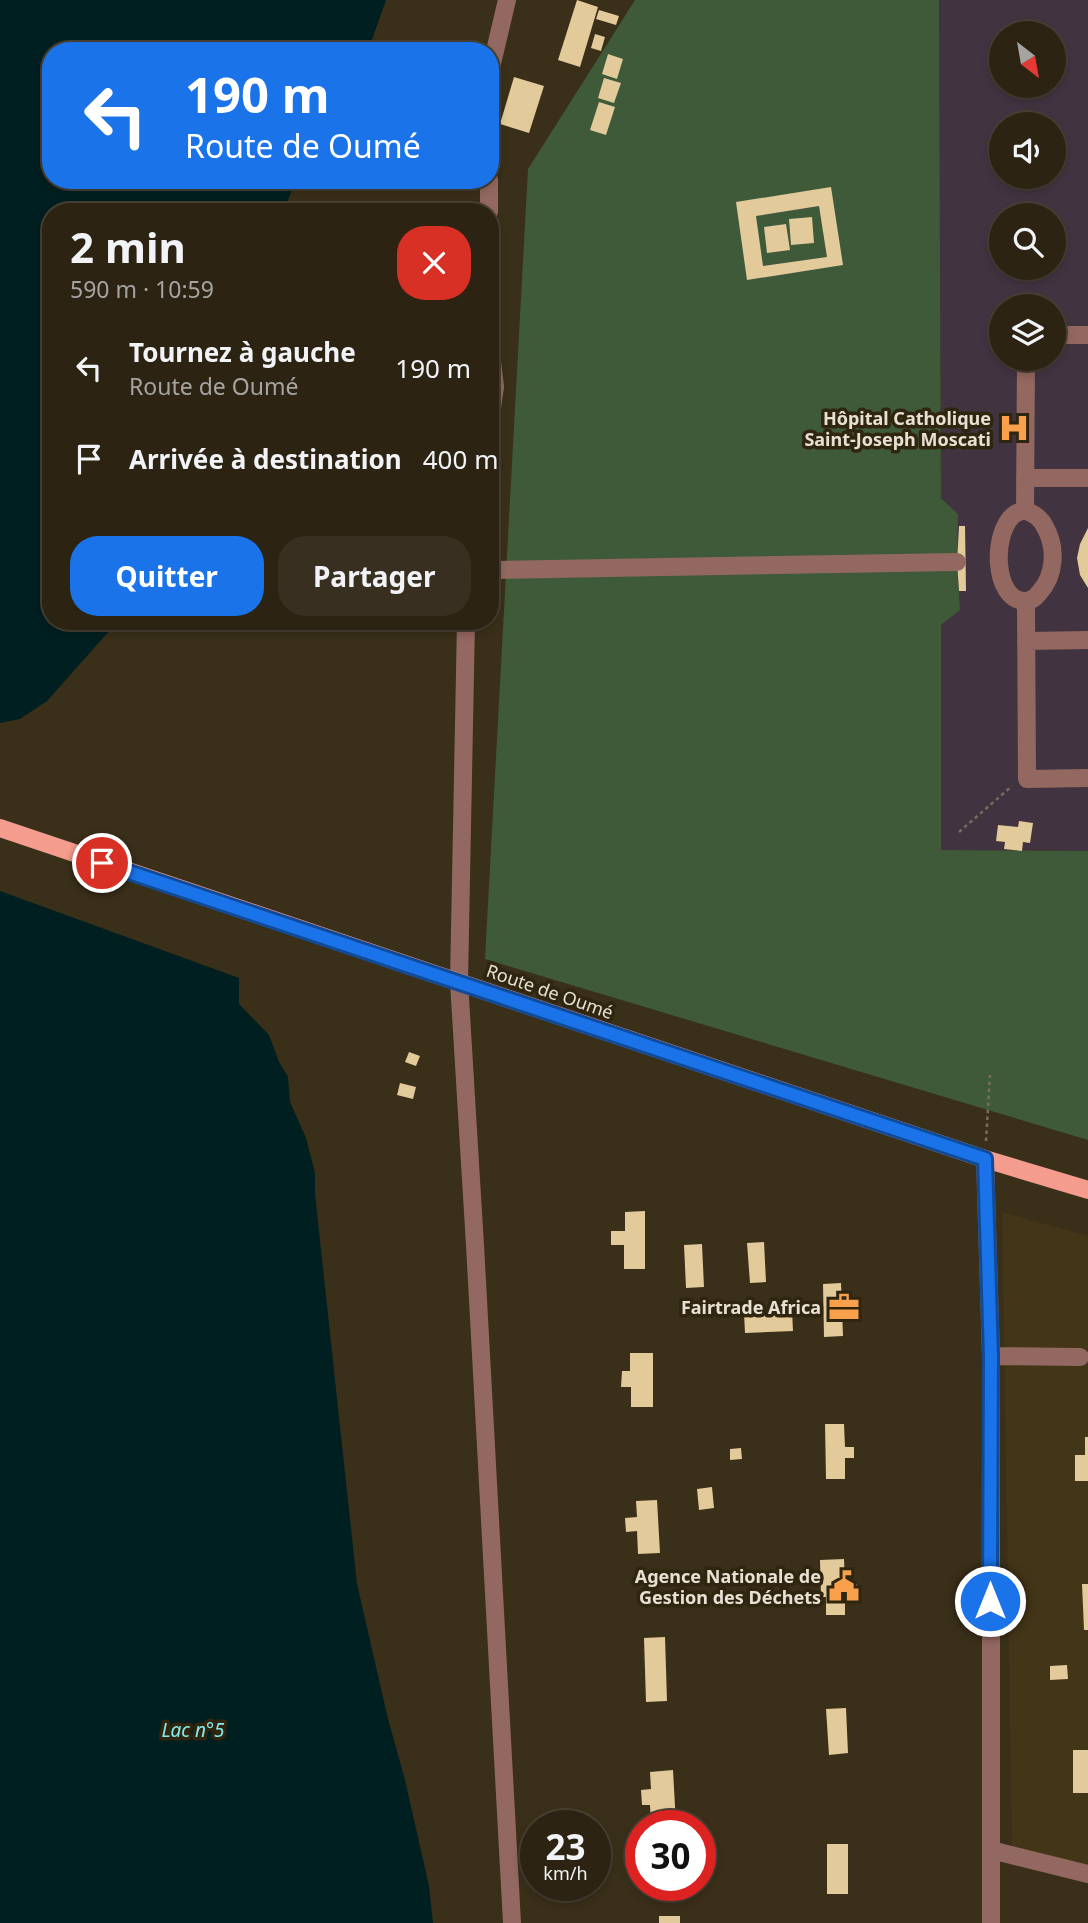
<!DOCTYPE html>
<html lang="fr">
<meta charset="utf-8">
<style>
body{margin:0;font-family:"Noto Sans",sans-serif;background:#382f21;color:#f1f3f6;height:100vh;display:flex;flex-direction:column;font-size:26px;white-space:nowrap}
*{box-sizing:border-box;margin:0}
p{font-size:23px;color:#a6a4a0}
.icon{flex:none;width:38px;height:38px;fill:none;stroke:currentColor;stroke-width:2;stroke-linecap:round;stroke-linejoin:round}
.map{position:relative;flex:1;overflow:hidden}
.details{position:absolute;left:42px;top:203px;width:457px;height:427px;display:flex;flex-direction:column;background:#2c2313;border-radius:28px;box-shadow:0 4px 10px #0003,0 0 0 2px #484033}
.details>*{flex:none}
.top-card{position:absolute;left:42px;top:42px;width:457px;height:147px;border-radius:28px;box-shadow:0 4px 10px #0003,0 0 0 2px #484033;background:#1a73e8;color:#fff;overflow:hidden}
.needle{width:46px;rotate:149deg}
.controls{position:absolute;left:989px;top:21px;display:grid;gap:14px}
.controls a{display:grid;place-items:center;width:77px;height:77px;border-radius:50%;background:#2c2313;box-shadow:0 4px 10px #0003,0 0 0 2px #484033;font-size:35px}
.speed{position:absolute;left:520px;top:1810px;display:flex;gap:14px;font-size:35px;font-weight:700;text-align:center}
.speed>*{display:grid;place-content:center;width:91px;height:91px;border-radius:50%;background:#2c2313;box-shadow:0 4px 10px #0003,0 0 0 2px #484033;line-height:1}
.speed small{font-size:18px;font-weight:400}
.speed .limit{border:10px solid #d22;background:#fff;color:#111}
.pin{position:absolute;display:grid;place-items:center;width:60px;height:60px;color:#fff;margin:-30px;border:4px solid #fff;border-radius:50%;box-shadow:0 2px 7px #0007}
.me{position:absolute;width:77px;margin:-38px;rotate:0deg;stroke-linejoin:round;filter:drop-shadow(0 0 5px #0008)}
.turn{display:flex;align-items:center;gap:24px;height:147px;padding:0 28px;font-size:32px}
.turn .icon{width:91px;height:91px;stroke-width:2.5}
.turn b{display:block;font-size:49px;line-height:60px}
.round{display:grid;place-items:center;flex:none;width:74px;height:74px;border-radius:28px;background:#382f21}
.overview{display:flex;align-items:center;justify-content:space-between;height:119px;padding:0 28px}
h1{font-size:42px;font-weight:700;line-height:52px}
.action{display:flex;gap:14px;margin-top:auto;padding:14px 28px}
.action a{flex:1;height:80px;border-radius:28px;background:#1a73e8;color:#fff;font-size:28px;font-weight:700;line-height:80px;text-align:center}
.action a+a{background:#382f21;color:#f1f3f6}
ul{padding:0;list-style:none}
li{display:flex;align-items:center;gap:21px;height:91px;padding:0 28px}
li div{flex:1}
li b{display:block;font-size:26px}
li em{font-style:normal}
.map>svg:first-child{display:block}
.built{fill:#433517}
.medical{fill:#423340;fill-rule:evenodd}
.green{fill:#3e5a38}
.water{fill:#001f20}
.building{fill:#e2ca9b;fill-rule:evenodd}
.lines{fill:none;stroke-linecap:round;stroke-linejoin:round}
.path{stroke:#786e5c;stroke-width:2.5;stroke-dasharray:3.5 3.5;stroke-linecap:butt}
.minor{stroke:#936860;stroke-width:18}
.major{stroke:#f49c8e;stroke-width:18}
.route-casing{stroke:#114b97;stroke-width:18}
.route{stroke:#1a73e8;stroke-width:12}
.labels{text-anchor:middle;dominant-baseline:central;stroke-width:7;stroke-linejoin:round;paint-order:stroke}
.poi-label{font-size:18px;font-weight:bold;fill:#e7e0d3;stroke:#30250f;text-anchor:end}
.street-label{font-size:18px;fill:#e7e0d3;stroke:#30250f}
.water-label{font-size:19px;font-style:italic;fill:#85edf0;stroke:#30250f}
</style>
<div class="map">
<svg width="1088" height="1923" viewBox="0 0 1088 1923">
<rect width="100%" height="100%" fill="#3a2f19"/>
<!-- built -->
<path class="built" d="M1002,1212l86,24v635l-76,-18z"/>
<!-- medical -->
<path class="medical" d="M939,0h149v851l-147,-1v-225l19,-15 -3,-48 1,-48 -17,-16zM1001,33h53v53h-53zM1001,124h53v53h-53zM1001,215h53v53h-53zM1001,306h53v53h-53z"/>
<!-- green -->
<path class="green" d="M635,0h304l2,498 17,16 -1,49 3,47 -19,15v225l147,1v289l-603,-181 43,-790z"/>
<!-- water -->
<path class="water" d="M0,0h386l-18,51h-317v129h244l-11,32h-233v409h67l-71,80 -27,18 -20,4z
M0,891l239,87v26l30,31 10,27 9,15 2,25 16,36 9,35v21l42,390 31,135 17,61 24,106 4,37h-433z"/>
<!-- building -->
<path class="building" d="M577,0l21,7 -18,60 -22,-7z
M599,10l20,6 -3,9 -20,-6z
M595,34l10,3 -4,14 -10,-3z
M608,54l15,5 -6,20 -15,-5z
M514,77l30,9 -15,47 -29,-9z
M604,78l17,5 -7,20 -16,-5z
M599,102l16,5 -9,28 -16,-5z
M831,187l12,78 -96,15 -11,-78zM819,206l8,51 -64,9 -7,-50z
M812,217l2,26 -23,2 -2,-26z
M786,224l4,26 -23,3 -3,-26z
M959,526h6l1,65h-7l-2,-29z
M1088,528v60l-8,-13 -3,-17 3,-14z
M1019,821l14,2 -3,20 -7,-1 -1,9 -18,-2 1,-7 -9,-1 2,-16 20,2z
M409,1052l11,4 -4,10 -11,-4z
M400,1083l16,4 -3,12 -16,-4z
M645,1211v58h-21v-24h-13v-14h14v-19z
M764,1242l2,40 -16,1 -3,-40z
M702,1244l2,43 -18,1 -2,-43z
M841,1283l2,53 -19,1 -1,-53z
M792,1310l1,21 -48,2 -1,-20z
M630,1353h23v54h-22v-20h-10l1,-16h8z
M825,1424h19l1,23h9v11h-9v21h-19z
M1085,1437h3v44h-13v-26h10z
M741,1448l1,11 -12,1v-11z
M712,1487l2,21 -15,2 -2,-21z
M657,1500l3,53 -22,1 -1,-23 -11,1 -1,-14 12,-1 -1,-16z
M844,1559l1,26 12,-1v16l-12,1v14h-19v-18h-5l-1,-37z
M1082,1584h6v46h-4z
M665,1637l2,64 -21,1 -2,-64z
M1067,1665l1,14 -18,1v-14z
M846,1708l2,45 -19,2 -3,-46z
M1073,1750h15v43h-15z
M673,1770l3,54 -25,1 -1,-20h-8l-1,-15 10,-1 -1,-17z
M827,1844h21v50h-21z
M659,1916h21v7h-21z"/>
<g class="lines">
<!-- path -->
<path class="path" d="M959,832l53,-46
M986,1141l4,-66"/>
<!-- minor -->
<path class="minor" d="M490,72l17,-72
M489,212v-32
M1054,335h34
M490,344l5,43 -5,35
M1025,478h63
M1025,510c9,4 16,8 20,17 12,21 10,49 -6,66 -3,4 -8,8 -14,8 -32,0 -34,-70 -10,-87 3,-2 6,-3 10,-4z
M1025,510l1,-151
M490,570l467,-8
M1026,601l1,178 61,-1
M466,621l-7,361 16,263 37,678
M1026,641l62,-1
M985,1159l6,197v567
M991,1356l89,1
M991,1850l97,24"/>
<!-- major -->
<path class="major" d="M0,828l985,331 103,31"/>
</g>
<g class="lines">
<!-- route casing -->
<g class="route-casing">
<path id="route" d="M102,863l883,296 6,197 -1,245"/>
</g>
<!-- route -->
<use href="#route" class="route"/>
</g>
<!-- icons -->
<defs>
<g id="hospital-bare" transform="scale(2.415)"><path d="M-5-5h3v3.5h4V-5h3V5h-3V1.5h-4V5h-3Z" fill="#f8a04b" stroke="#30250f" stroke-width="2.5" paint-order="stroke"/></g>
<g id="office-bare" transform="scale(2.415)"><path d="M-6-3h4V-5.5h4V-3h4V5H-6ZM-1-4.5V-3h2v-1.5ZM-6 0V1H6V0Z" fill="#f8a04b" stroke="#30250f" stroke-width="2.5" paint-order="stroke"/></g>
<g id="civic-bare" transform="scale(2.415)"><path d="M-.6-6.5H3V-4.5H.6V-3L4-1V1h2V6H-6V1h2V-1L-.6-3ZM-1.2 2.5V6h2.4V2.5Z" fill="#f8a04b" stroke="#30250f" stroke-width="2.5" paint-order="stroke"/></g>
</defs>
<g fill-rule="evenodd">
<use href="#hospital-bare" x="1014" y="428"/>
<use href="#office-bare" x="844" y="1307"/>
<use href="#civic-bare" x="844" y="1586"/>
</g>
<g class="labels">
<!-- poi labels -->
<g class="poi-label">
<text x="991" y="418">Hôpital Catholique<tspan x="991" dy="21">Saint-Joseph Moscati</tspan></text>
<text x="821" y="1307">Fairtrade Africa</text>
<text x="821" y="1576">Agence Nationale de<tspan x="821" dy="21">Gestion des Déchets</tspan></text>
</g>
<!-- street labels -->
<g class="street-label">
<text transform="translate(550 991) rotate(19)">Route de Oumé</text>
</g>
<!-- water labels -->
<g class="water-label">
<text x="193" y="1730">Lac n°5</text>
</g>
</g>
</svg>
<div class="controls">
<a><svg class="needle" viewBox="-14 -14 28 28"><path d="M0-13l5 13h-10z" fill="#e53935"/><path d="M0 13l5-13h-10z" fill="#a6a4a0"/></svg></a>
<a><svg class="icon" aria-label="sound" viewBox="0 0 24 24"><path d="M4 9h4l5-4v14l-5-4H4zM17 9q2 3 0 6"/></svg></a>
<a><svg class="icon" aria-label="search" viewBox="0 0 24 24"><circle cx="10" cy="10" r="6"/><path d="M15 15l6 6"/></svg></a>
<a><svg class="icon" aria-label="layers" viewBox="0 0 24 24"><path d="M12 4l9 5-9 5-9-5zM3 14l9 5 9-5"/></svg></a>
</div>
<div class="speed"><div>23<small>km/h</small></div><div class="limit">30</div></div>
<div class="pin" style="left:102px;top:863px;background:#d93025"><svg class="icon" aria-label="arrive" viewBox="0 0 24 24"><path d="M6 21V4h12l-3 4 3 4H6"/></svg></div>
<svg class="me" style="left:990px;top:1601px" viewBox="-20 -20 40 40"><circle r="17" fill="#1a73e8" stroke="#fff" stroke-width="3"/><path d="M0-11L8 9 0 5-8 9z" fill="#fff"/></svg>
<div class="top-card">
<div class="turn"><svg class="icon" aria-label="left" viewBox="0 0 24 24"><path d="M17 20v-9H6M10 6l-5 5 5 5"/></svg><div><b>190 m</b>Route de Oumé</div></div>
</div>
<section class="details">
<div class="overview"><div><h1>2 min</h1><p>590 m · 10:59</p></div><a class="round" style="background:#d93025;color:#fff"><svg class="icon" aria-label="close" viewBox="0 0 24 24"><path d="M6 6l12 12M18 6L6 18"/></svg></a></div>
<ul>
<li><svg class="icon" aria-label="left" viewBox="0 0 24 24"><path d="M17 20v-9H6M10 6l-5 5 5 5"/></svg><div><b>Tournez à gauche</b><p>Route de Oumé</p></div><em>190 m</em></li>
<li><svg class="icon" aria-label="arrive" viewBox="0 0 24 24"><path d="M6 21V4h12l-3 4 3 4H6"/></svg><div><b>Arrivée à destination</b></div><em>400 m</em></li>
</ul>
<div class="action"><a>Quitter</a><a>Partager</a></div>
</section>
</div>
